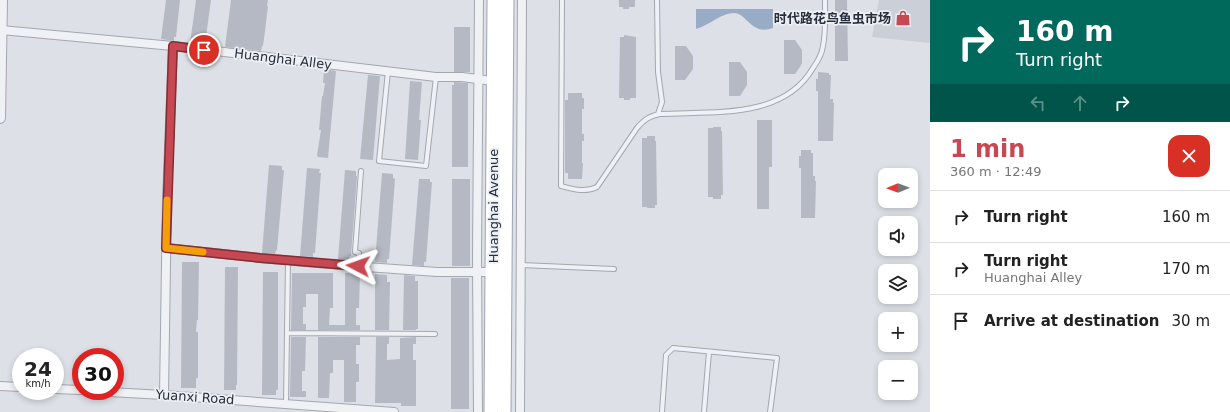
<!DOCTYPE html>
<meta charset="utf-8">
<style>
body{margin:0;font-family:"DejaVu Sans","Noto Sans SC",sans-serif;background:#f2f2f2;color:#222;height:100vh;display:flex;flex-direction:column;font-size:15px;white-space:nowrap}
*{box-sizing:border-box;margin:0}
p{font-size:13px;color:#767676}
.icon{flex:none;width:22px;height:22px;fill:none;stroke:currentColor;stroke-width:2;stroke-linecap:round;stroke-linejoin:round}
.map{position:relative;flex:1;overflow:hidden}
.side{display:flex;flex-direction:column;background:#fff;width:300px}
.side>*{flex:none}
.hud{background:#00695c;color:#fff;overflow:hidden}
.needle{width:26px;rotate:269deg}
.tools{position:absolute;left:878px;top:168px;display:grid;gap:8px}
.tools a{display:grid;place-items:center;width:40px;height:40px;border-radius:8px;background:#fff;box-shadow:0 2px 6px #0003;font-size:20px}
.speed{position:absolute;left:12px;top:348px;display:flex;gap:8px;font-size:20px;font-weight:700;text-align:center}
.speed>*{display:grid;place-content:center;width:52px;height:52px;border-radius:50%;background:#fff;box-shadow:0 2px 6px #0003;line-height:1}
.speed small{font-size:10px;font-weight:400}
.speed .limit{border:6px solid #d22;background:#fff;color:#111}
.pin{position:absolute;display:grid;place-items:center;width:34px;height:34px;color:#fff;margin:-17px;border:2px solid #fff;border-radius:50%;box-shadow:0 1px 4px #0007}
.me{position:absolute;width:44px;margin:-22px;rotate:274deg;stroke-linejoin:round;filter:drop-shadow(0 0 3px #0008)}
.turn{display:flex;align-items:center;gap:14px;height:84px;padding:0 20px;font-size:18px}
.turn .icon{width:52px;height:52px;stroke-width:2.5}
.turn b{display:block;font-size:28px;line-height:34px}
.lanes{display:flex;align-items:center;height:38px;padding:0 20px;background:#0003;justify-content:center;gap:20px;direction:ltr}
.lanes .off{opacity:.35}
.round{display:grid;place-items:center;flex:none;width:42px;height:42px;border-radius:12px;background:#f2f2f2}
.summary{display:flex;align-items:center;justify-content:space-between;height:68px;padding:0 20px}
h1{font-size:24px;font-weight:800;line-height:30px;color:#c74752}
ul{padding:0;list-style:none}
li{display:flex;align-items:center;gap:12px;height:52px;padding:0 20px;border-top:1px solid #e0e0e0}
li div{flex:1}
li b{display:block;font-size:15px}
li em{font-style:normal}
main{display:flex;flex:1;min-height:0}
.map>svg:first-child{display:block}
.built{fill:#cbcfd8}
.water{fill:#99acc5}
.building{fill:#b5b9c3}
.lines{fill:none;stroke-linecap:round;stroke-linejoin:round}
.service-casing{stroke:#a3a7b0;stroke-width:6}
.minor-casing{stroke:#a3a7b0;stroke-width:10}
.tertiary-casing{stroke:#a3a7b0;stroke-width:12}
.primary-casing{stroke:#9da4b1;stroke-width:15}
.service{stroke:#eff1f5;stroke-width:4}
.minor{stroke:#eff1f5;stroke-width:8}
.tertiary{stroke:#eff1f5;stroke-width:10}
.primary{stroke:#fff;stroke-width:13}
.route-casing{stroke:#812e35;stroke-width:10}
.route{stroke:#c74752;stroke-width:7}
.slow{stroke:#f59e0b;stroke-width:7}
.labels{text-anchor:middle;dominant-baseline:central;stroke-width:3.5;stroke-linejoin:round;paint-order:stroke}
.poi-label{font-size:13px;font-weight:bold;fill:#272e3c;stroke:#eceff4;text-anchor:end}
.street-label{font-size:13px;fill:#272e3c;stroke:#eceff4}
</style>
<main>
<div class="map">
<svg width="930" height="412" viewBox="0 0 930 412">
<rect width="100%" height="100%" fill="#dde0e6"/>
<!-- built -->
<path class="built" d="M879,0h51v43l-58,-6z"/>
<!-- water -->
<path class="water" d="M696,9h77v19c-22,8 -26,-15 -39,-15 -13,0 -24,12 -38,16z"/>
<!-- building -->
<path class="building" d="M166,0h14l-4,37h-2v4l-13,-2z
M196,0h15l-6,44 -15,-1z
M231,0h37l-1,6h1l-3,25 -2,15h-1l-1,5 -36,-4z
M619,0h16v7h-6v2h-6v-2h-4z
M835,0h12l1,61h-13z
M454,27h16v45h-16z
M624,35l12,2v61h-6v2h-6v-2h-5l1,-61h4z
M784,40h11l7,10v13l-2,4 -5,7h-11z
M675,46h11l7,10v13l-8,11h-10z
M729,62h11l7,10v13l-7,11h-11z
M324,69l12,2 -8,87 -10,-1 -1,-2 4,-25h-2l3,-34h1l2,-13h-2z
M818,72l11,1v2h2l-1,24h3v4h1l-1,38h-15v-50h-2v-12h2z
M368,75l12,1 -7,84 -13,-1z
M410,81l12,1 -3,38h2l-3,40 -13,-1z
M454,82l14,1v84h-16v-82h2z
M568,93h14v5h2v11h-2v25h2v7h-2v22h1l-1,16h-14v-6h-3v-73h3z
M757,120h15v47h-3v42h-12z
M713,127h8v4h1l1,64h-2v4h-8v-2h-5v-69h5z
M647,136h8v5h1l1,64h-2v3h-8v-1h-5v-69h5z
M801,150h10v3h2v23h2v5h1l-1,37h-14v-50h-2v-12h2z
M269,165l13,1v4h2l-7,80h-1l-1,4 -13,-1z
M307,168l13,1 -1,4h2l-6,80h-2v4l-13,-1z
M345,170l11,1v5h1l-6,80h-1l-1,4 -11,-1z
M382,173l11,1v4l2,1 -6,80h-2v4l-12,-1z
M419,179h11v3h2l-6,80h-2v4l-12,-1z
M452,179h18v87h-18z
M182,262h17l-1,58h-1l-1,12h2v46h-2v10h-15z
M225,267h13l-1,118h-1v5h-12z
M263,272h15v118h-2v5h-14z
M292,273h41v35h-3l-1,17h16v-52h15l-1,35h-3v17h4v5h-42v-36h-12v13h-3v17h3v6h-15z
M375,274l12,1v7h3l-1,48h-14z
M404,275l11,1v5h3v48h-2v1h-13z
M451,278h18v131h-18z
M291,337h15l-1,34h-3v20h4v6h-16z
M318,337h42v8h-4v19h3v18h-3v20h-12v-42h-11v13h-3l-1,25h-11z
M376,337h13v7h-2v16l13,-1v-21l16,-1v7h-3v16h3v46h-15v-3h-26z"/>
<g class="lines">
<!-- service casing -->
<g class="service-casing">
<path id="service" d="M562,0l-1,186c12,3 24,7 36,1l40,-59c7,-8 12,-12 23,-14 52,-3 123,6 153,-46 5,-7 9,-14 10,-22 3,-15 2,-31 2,-46
M657,0l1,72 4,30 -4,12
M388,71l-9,90 47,5 10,-89
M521,265l93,4
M358,266l1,-13 -4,-1 6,-81
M287,333l148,1
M286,404l2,-143
M662,412l4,-57 7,-7 104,10 -7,54
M704,412l5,-60"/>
</g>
<!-- minor casing -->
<g class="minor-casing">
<path id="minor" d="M1,30l172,16 263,31h26l31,4
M166,248l94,10 92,8 85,6h55
M0,386l21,1
M55,389l26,1
M91,391l73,4 230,17
M164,395l3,-196 6,-153
M478,412l-1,-155 2,-257
M520,412l2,-412"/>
</g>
<!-- tertiary casing -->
<g class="tertiary-casing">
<path id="tertiary" d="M0,118l2,-118"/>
</g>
<!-- primary casing -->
<g class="primary-casing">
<path id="primary" d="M491,412l3,-412
M504,412l3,-412"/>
</g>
<!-- service -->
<use href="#service" class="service"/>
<!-- minor -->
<use href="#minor" class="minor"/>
<!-- tertiary -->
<use href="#tertiary" class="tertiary"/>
<!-- primary -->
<use href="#primary" class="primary"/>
</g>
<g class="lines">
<!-- route casing -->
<g class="route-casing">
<path id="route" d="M204,50l-31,-4 -7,202 94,10 98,8"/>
</g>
<!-- route -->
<use href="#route" class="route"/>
<!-- slow -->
<path class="slow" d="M167,200l-1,48 37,4"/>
</g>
<!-- icons -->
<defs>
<g id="shop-bare" transform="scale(1.2)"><path d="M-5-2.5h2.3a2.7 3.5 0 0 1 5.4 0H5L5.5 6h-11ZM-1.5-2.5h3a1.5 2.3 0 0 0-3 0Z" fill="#c74752" stroke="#eceff4" stroke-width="2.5" paint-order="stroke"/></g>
</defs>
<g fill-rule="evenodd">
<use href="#shop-bare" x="903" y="18"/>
</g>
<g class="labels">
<!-- poi labels -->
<g class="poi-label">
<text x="891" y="18">时代路花鸟鱼虫市场</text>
</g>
<!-- street labels -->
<g class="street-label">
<text transform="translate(283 59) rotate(7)">Huanghai Alley</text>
<text transform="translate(493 206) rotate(-90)">Huanghai Avenue</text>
<text transform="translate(195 397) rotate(4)">Yuanxi Road</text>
</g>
</g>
</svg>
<div class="tools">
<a><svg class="needle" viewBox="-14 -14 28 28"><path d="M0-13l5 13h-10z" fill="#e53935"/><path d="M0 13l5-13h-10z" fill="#767676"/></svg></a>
<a><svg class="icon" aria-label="sound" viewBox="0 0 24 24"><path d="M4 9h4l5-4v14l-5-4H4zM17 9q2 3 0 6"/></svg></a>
<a><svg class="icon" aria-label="layers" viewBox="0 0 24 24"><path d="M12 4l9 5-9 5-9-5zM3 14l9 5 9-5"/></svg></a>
<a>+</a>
<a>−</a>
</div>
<div class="speed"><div>24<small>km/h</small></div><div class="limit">30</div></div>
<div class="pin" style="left:204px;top:50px;background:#d93025"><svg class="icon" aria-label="arrive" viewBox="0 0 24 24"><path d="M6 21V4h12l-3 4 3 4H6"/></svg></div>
<svg class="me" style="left:358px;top:266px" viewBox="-20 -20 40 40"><path d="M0-17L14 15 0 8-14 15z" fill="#c74752" stroke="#fff" stroke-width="4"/></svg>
</div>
<section class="side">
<div class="hud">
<div class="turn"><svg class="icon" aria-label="right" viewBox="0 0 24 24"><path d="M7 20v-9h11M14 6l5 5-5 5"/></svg><div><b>160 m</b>Turn right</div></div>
<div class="lanes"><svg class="icon off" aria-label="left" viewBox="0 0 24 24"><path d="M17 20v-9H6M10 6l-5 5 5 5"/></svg><svg class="icon off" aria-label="ahead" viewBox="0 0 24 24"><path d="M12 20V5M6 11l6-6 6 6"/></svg><svg class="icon" aria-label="right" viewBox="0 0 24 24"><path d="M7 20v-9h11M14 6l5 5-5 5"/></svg></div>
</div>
<div class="summary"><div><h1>1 min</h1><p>360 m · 12:49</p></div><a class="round" style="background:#d93025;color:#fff"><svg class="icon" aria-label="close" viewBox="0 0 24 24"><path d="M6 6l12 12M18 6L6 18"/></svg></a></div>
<ul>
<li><svg class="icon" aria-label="right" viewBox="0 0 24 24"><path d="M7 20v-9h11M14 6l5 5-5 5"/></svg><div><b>Turn right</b></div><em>160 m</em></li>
<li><svg class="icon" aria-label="right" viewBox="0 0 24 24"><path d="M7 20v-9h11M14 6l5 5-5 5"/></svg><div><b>Turn right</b><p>Huanghai Alley</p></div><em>170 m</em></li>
<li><svg class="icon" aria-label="arrive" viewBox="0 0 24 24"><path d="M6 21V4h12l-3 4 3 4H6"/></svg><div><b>Arrive at destination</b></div><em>30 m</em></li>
</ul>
</section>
</main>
